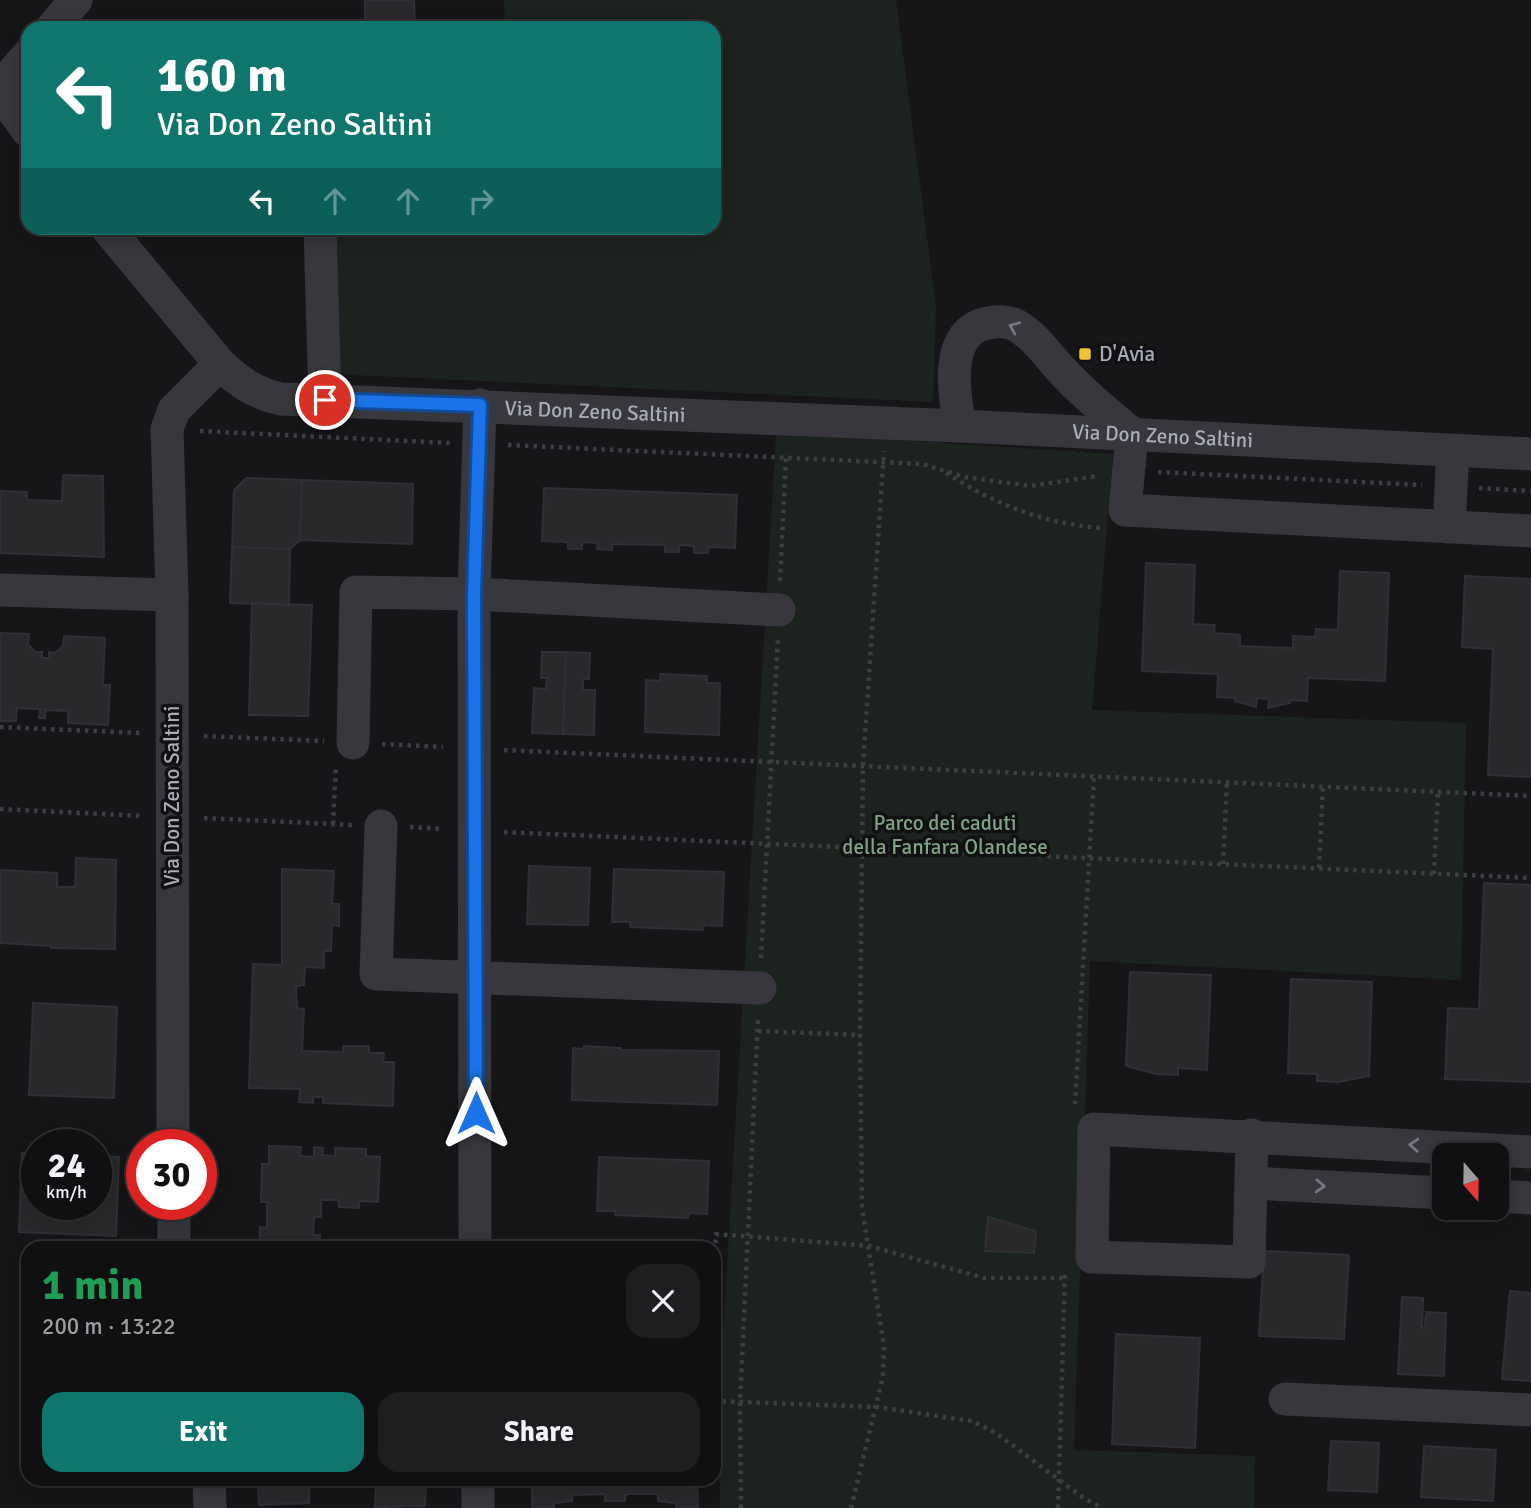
<!DOCTYPE html>
<meta charset="utf-8">
<style>
body{margin:0;font-family:Signika,sans-serif;background:#1e1e20;color:#f1f3f6;height:100vh;display:flex;flex-direction:column;font-size:26px;white-space:nowrap}
*{box-sizing:border-box;margin:0}
p{font-size:23px;color:#9c9d9f}
.icon{flex:none;width:38px;height:38px;fill:none;stroke:currentColor;stroke-width:2;stroke-linecap:round;stroke-linejoin:round}
.map{position:relative;flex:1;overflow:hidden}
.drawer{position:absolute;left:21px;top:1241px;width:700px;height:245px;display:flex;flex-direction:column;background:#101012;border-radius:21px;box-shadow:0 4px 18px #0003,0 0 0 2px #303032}
.drawer>*{flex:none}
.top-card{position:absolute;left:21px;top:21px;width:700px;height:214px;border-radius:21px;box-shadow:0 4px 18px #0003,0 0 0 2px #303032;background:#0f766e;color:#fff;overflow:hidden}
.needle{width:46px;rotate:160deg}
.fabs{position:absolute;left:1432px;top:1143px;display:grid;gap:14px}
.fabs a{display:grid;place-items:center;width:77px;height:77px;border-radius:14px;background:#101012;box-shadow:0 4px 18px #0003,0 0 0 2px #303032;font-size:35px}
.speed{position:absolute;left:21px;top:1129px;display:flex;gap:14px;font-size:35px;font-weight:700;text-align:center}
.speed>*{display:grid;place-content:center;width:91px;height:91px;border-radius:50%;background:#101012;box-shadow:0 4px 18px #0003,0 0 0 2px #303032;line-height:1}
.speed small{font-size:18px;font-weight:400}
.speed .limit{border:10px solid #d22;background:#fff;color:#111}
.pin{position:absolute;display:grid;place-items:center;width:60px;height:60px;color:#fff;margin:-30px;border:4px solid #fff;border-radius:50%;box-shadow:0 2px 7px #0007}
.me{position:absolute;width:77px;margin:-38px;rotate:0deg;stroke-linejoin:round;filter:drop-shadow(0 0 5px #0008)}
.turn{display:flex;align-items:center;gap:24px;height:147px;padding:0 21px;font-size:32px}
.turn .icon{width:91px;height:91px;stroke-width:2.5}
.turn b{display:block;font-size:49px;line-height:60px}
.lanes{display:flex;align-items:center;height:66px;padding:0 21px;background:#0003;justify-content:center;gap:35px;direction:ltr}
.lanes .off{opacity:.35}
.round{display:grid;place-items:center;flex:none;width:74px;height:74px;border-radius:21px;background:#1e1e20}
.summary{display:flex;align-items:center;justify-content:space-between;height:119px;padding:0 21px}
h1{font-size:42px;font-weight:700;line-height:52px;color:#1e9e55}
.primary-button{display:flex;gap:14px;margin-top:auto;padding:14px 21px}
.primary-button a{flex:1;height:80px;border-radius:21px;background:#0f766e;color:#fff;font-size:28px;font-weight:700;line-height:80px;text-align:center}
.primary-button a+a{background:#1e1e20;color:#f1f3f6}
.map>svg:first-child{display:block}
.green{fill:#1c231e}
.building{fill:#29292c;stroke:#303034;stroke-width:2}
.lines{fill:none;stroke-linecap:round;stroke-linejoin:round}
.path{stroke:#3d3e44;stroke-width:4.5;stroke-dasharray:3.5 5;stroke-linecap:butt}
.minor{stroke:#37373d;stroke-width:33}
.oneway{stroke:#757781}
.route-casing{stroke:#114b97;stroke-width:18}
.route{stroke:#1a73e8;stroke-width:12}
.poi-dot{fill:#eec338;stroke:#111113;stroke-width:2.5}
.labels{text-anchor:middle;dominant-baseline:central;stroke-width:7;stroke-linejoin:round;paint-order:stroke}
.poi-label{font-size:21px;fill:#a8abb8;stroke:#111113;text-anchor:start}
.street-label{font-size:21px;fill:#a8abb8;stroke:#111113}
.park-label{font-size:21px;fill:#80a285;stroke:#111113}
</style>
<div class="map">
<svg width="1531" height="1508" viewBox="0 0 1531 1508">
<rect width="100%" height="100%" fill="#161618"/>
<!-- green -->
<path class="green" d="M504,0h392l40,307 -3,95 -625,-29 -2,-145h408v-200h-209z
M776,436l108,3 229,15 -21,256 374,13 -5,257 -371,-19 -16,489 181,6 -1,52h-534l-1,-107z"/>
<!-- building -->
<path class="building" d="M365,0h49l1,28h-50z
M63,475l40,1 1,81 -104,-4v-62l27,1v8l35,1z
M246,478l56,2 -2,60 -10,9 -58,-2 2,-57z
M302,480l111,4 -1,60 -112,-4z
M544,488l193,7 -2,53 -26,-1 -1,6h-14v-7l-15,-1v7h-14v-7l-53,-1v6l-15,-1 1,-6 -16,-1v7h-14v-7l-26,-1z
M232,547l58,2 -1,56 -59,-2z
M1146,563l49,2 -2,59 22,1 -1,8 26,2v11l53,2v-12l22,1 1,-8 22,1 2,-59 49,2 -4,108 -77,-3 -1,23 -17,-1v3l-22,5 1,-9 -12,-1 -1,9 -21,-6v-3l-18,-1 1,-23 -76,-3z
M1465,576l66,3v198l-43,-2 5,-126 -31,-2z
M252,603l60,2 -4,111 -59,-1z
M0,633l29,1 -1,10 7,8h7v6h7v-6l6,1 8,-7 1,-10 41,2 -2,47h7l-2,40 -40,-2v-12l-23,-1v8h-6l1,-9 -23,-1 -1,13h-16z
M542,652h24l-3,82 -31,-1 2,-45 12,1 1,-11h-6z
M566,652l24,1 -1,26h-6v11h12l-1,45 -31,-1z
M660,674l47,2v7h13l-1,52 -74,-3 1,-52 14,1z
M76,858l40,2 -1,89 -64,-1v-2l-51,-3v-73l57,3v14h18z
M529,866l61,2 -2,57 -61,-1z
M282,869l52,2 -2,33h7v22l-7,-1 -1,26h-7v17l-19,-1 -1,18 -8,1 1,22 7,1 -2,42 41,1v-6h26v7h15l-1,9h11l-1,44 -70,-3v-6h-10v6l-14,-1 1,-13 -51,-1 4,-124 29,1z
M614,869l110,3 -2,54 -18,-1 -1,5 -73,-3 1,-5h-19z
M1484,883l47,2v197l-86,-3 3,-71 31,1z
M1130,972l81,3 -4,95 -29,-2v7l-22,-1 -30,-8z
M1291,979l81,3 -3,94 -30,6 -22,-1v-7l-29,-1z
M33,1003l84,4 -3,91 -85,-3z
M584,1046l37,2v2l98,1 -2,54 -145,-5 1,-52 11,1z
M269,1146l32,1 -1,9 14,1v-10l9,1 -1,7 13,1v-8l31,1v7l14,1 -2,45 -19,-1v7l-20,-1v-7h-18v17h-7l-1,18h7l-1,13h-60l1,-21 7,1v-26h-6l1,-38h7z
M22,1153h15v51h59v-48l23,1 -3,79 -97,-4z
M599,1157l110,4 -2,53 -18,-1 -1,5 -73,-3 1,-4h-19z
M988,1217l48,14 -2,22 -49,-2z
M1264,1251l85,4 -5,84 -85,-3z
M1510,1291l21,2v88l-29,-2z
M1402,1297l21,1 -1,29 3,1 1,-16 20,1 -2,63 -46,-2z
M1116,1334l84,4 -5,110 -83,-4z
M1331,1441l48,2 -2,49 -49,-2z
M1424,1446l72,4 -3,51 -72,-4z
M258,1479h51v24l-50,2z
M376,1479h50l-1,27 -50,1z
M532,1479h165l1,29h-22v-5l-18,-2v-7h-32l-1,7h-20v-7l-33,1v6l-18,2v5h-22z"/>
<g class="lines">
<!-- path -->
<path class="path" d="M200,431l250,12
M508,445l414,19 43,13 66,9 66,-10
M1158,472l264,13
M946,473c49,31 95,50 154,55
M1479,488l52,3
M780,581l6,-124
M0,727l142,6
M204,736l120,5
M382,744l61,3
M504,750l1027,46
M0,809l142,7
M204,818l148,7
M333,824l3,-57
M410,827l33,2
M504,832l1027,46
M1223,864l4,-82
M1319,868l4,-82
M1434,874l4,-83
M761,958l17,-320
M758,1031l102,4
M1075,1104l19,-328
M205,1150v44
M714,1260l2,-26 153,12 115,32h82
M714,1401l163,6 95,14 24,12 89,66 17,9
M741,1508l-1,-106 18,-383
M851,1508l32,-132 1,-30 -22,-138 -2,-173 3,-270 21,-314
M1058,1508l7,-235"/>
<!-- minor -->
<g class="minor">
<path d="M52,28l24,-28"/>
<path d="M28,55l-20,23 -4,20 24,33"/>
<path d="M107,228l113,136"/>
<path d="M320,228l5,172"/>
<path d="M960,426c-6,-31 -17,-95 28,-103 11,-2 22,-2 31,4 19,12 33,34 49,50 20,21 42,38 64,57"/>
<path d="M1132,434l-7,76 406,21"/>
<path d="M1449,527l4,-77"/>
<path d="M0,590l172,5"/>
<path d="M353,743l3,-151 118,2 305,16"/>
<path d="M381,826l-5,148 384,14"/>
<path d="M1252,1135l-3,127 -157,-5 2,-128 437,23"/>
<path id="s1" d="M173,1144l-1,-549 -5,-166 7,-19 46,-46c20,19 35,29 61,35l679,27 571,28"/>
<path d="M1252,1183l192,10"/>
<path d="M1496,1196l35,2"/>
<path d="M174,1204v44"/>
<path d="M475,1248l-1,-654 6,-189"/>
<path d="M1285,1399l246,11"/>
<path d="M209,1479l1,29"/>
<path d="M478,1479v29"/>
</g>
</g>
<!-- one-way arrows -->
<defs><path id="oneway-chevron" d="M-2-3.5L2.5 0L-2 3.5" fill="none" stroke-width="1.6" stroke-linecap="round" stroke-linejoin="round" transform="scale(1.75)"/></defs>
<g class="oneway">
<use href="#oneway-chevron" transform="translate(1014 327) rotate(-157)"/>
<use href="#oneway-chevron" transform="translate(1414 1145) rotate(-177)"/>
<use href="#oneway-chevron" transform="translate(1320 1186) rotate(3)"/>
</g>
<g class="lines">
<!-- route casing -->
<g class="route-casing">
<path id="route" d="M325,400l155,5 -6,189 2,519"/>
</g>
<!-- route -->
<use href="#route" class="route"/>
</g>
<!-- markers -->
<rect class="poi-dot" x="1078" y="347" width="14" height="14" rx="3.5"/>
<g class="labels">
<!-- poi labels -->
<g class="poi-label">
<text x="1099" y="354">D'Avia</text>
</g>
<!-- street labels -->
<g class="street-label">
<text stroke="none"><textPath href="#s1" startOffset="1186">Via Don Zeno Saltini</textPath></text>
<text stroke="none"><textPath href="#s1" startOffset="1754">Via Don Zeno Saltini</textPath></text>
<text transform="translate(172 796) rotate(-90)">Via Don Zeno Saltini</text>
</g>
<!-- park labels -->
<g class="park-label">
<text x="945" y="823">Parco dei caduti<tspan x="945" dy="24">della Fanfara Olandese</tspan></text>
</g>
</g>
</svg>
<div class="fabs">
<a><svg class="needle" viewBox="-14 -14 28 28"><path d="M0-13l5 13h-10z" fill="#e53935"/><path d="M0 13l5-13h-10z" fill="#9c9d9f"/></svg></a>
</div>
<div class="speed"><div>24<small>km/h</small></div><div class="limit">30</div></div>
<div class="pin" style="left:325px;top:400px;background:#d93025"><svg class="icon" aria-label="arrive" viewBox="0 0 24 24"><path d="M6 21V4h12l-3 4 3 4H6"/></svg></div>
<svg class="me" style="left:476px;top:1113px" viewBox="-20 -20 40 40"><path d="M0-17L14 15 0 8-14 15z" fill="#1a73e8" stroke="#fff" stroke-width="4"/></svg>
<div class="top-card">
<div class="turn"><svg class="icon" aria-label="left" viewBox="0 0 24 24"><path d="M17 20v-9H6M10 6l-5 5 5 5"/></svg><div><b>160 m</b>Via Don Zeno Saltini</div></div>
<div class="lanes"><svg class="icon" aria-label="left" viewBox="0 0 24 24"><path d="M17 20v-9H6M10 6l-5 5 5 5"/></svg><svg class="icon off" aria-label="ahead" viewBox="0 0 24 24"><path d="M12 20V5M6 11l6-6 6 6"/></svg><svg class="icon off" aria-label="ahead" viewBox="0 0 24 24"><path d="M12 20V5M6 11l6-6 6 6"/></svg><svg class="icon off" aria-label="right" viewBox="0 0 24 24"><path d="M7 20v-9h11M14 6l5 5-5 5"/></svg></div>
</div>
<section class="drawer">
<div class="summary"><div><h1>1 min</h1><p>200 m · 13:22</p></div><a class="round"><svg class="icon" aria-label="close" viewBox="0 0 24 24"><path d="M6 6l12 12M18 6L6 18"/></svg></a></div>
<div class="primary-button"><a>Exit</a><a>Share</a></div>
</section>
</div>
